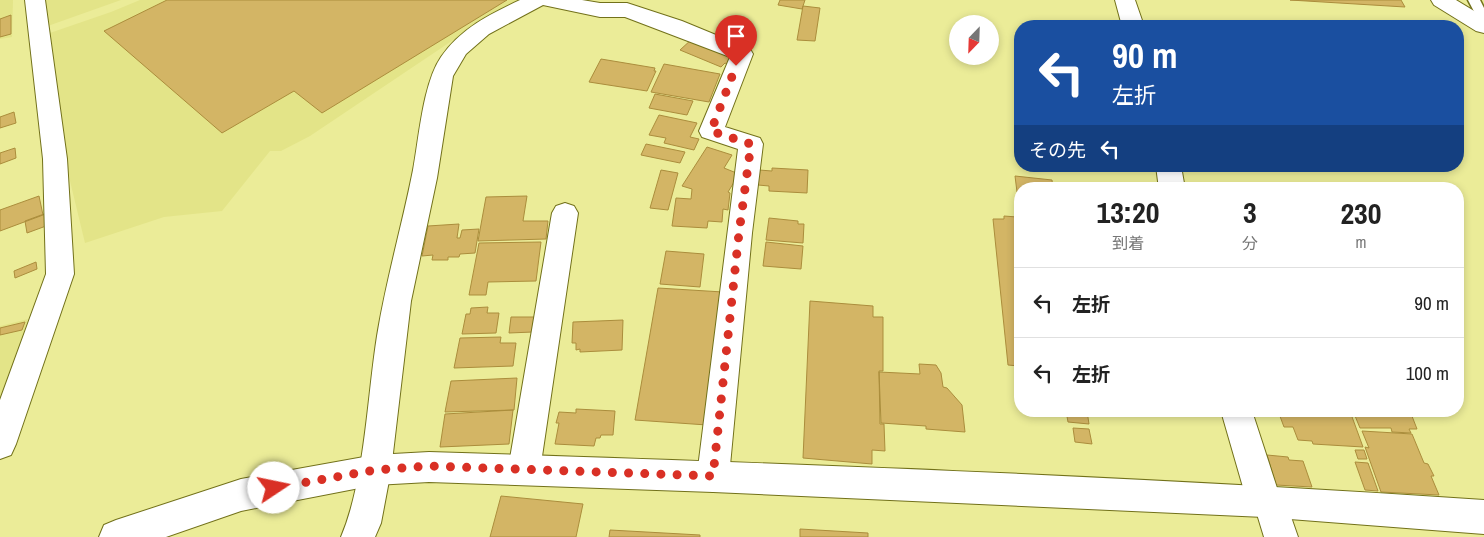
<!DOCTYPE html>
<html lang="ja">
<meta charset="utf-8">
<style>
body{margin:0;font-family:"Archivo Narrow","Noto Sans JP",sans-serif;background:#f2f2f2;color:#222;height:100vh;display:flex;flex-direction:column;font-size:19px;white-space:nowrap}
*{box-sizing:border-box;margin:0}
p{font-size:16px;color:#767676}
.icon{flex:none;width:28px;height:28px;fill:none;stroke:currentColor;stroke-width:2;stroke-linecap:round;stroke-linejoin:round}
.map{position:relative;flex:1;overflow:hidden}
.panel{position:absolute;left:1014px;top:182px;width:450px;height:235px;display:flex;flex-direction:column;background:#fff;border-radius:20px;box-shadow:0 2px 8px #0003}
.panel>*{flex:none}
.top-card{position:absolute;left:1014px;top:20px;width:450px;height:152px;border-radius:20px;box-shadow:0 2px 8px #0003;background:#1a4fa0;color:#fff;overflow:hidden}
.needle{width:32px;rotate:203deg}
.fabs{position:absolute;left:949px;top:15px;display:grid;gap:10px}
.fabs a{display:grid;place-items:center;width:50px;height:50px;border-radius:50%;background:#fff;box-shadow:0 2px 8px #0003;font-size:25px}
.pin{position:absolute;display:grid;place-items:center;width:42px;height:42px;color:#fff;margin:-51px -21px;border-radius:50% 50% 50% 0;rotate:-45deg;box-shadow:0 0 5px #0007}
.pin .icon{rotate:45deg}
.me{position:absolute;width:55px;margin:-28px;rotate:79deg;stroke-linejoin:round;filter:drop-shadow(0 0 4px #0008)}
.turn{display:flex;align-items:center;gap:18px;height:105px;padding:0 15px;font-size:22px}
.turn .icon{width:65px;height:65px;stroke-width:2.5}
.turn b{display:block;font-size:35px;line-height:42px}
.then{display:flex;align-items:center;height:48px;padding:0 15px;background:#0003;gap:10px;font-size:19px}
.eta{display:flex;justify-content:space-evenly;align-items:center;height:85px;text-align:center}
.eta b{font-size:30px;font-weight:700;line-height:35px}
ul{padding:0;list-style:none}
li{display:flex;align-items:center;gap:15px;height:70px;padding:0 15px;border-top:1px solid #e0e0e0}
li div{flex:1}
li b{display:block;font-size:19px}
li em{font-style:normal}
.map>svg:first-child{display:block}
.built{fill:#e3e488}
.building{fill:#d3b565;stroke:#ab8d3c}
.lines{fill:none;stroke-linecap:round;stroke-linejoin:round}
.lane-casing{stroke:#72711a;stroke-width:3}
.street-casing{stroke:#72711a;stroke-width:2}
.secondary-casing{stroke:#72711a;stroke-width:2}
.lane{fill:#fff;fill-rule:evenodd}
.street{fill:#fff;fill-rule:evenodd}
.secondary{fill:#fff;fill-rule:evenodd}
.route{stroke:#d93025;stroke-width:9;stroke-dasharray:0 16.2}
</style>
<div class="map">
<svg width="1484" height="537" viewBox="0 0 1484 537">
<rect width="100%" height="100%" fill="#ebec98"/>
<!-- built -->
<path class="built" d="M0,0h13l-1,37 -12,2z
M44,0h77l-76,27z
M140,0h382l-33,16 -179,120 -29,15h-11l-48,60 -58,6 -79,26 -15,-62 -23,-147 64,-22z
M28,319l-28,88v-81z"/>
<!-- building -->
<path class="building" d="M167,0h340l-185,113 -28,-22 -72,42 -118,-102z
M780,0h25l-3,9 -24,-4z
M1290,0h111l4,7z
M803,6l17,2 -5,33 -18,-1z
M11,15v19l-11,3v-18z
M692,39l44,18 -7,8 -4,-2 -4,4 -41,-17z
M601,59l54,9 -1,3h2l-9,20 -58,-9z
M664,64l56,10 -11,28 -58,-10z
M655,94l38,7 -6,14 -38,-7z
M14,112l2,11 -16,5v-11z
M659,115l38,8 -7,14 9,2 -5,11 -30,-7 2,-5 -17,-3z
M646,144l39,8 -5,11 -39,-8z
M707,147l25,8 -8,13 15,6 -11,18 2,1 -2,17 -5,-1 -1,13 -14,-1 -1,7 -35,-2 4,-28 15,1 1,-10 -10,-3z
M15,148l1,10 -16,6v-11z
M772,168l36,2 -1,23 -38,-2v-5l-11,-1 1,-15 13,1z
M661,170l17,3 -10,37 -18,-2z
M1015,176l37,4 1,9h-33v4l-3,-1z
M39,196l4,19 -43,16v-21z
M527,196l-4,25h25l-2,18 -68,2 8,-44z
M44,214l2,12 -19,7 -2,-12z
M1004,216l13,1 3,3v155l-1,-9 -11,-1 -15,-146h11z
M769,218l29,3v3h6l-1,19 -37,-3z
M459,224l-2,14h3l2,-8 17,-1 -4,24 -15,1 -1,3h-11v3h-16l1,-5 -11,1 6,-30z
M541,242l-5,39 -48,1 -2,13h-17l10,-52z
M766,242l37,4 -2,23 -38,-3z
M666,251l38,3 -4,33 -40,-3z
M36,262l1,7 -22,9 -1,-7z
M658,288l65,4 -16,133 -72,-5z
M810,301l63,5v11h10v54h-4l1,53h4l1,27 -13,-1v14l-69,-6z
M488,307l-1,6h12l-3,20 -34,1 4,-20h4l1,-6z
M511,317h24l-2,15 -24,1z
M623,320l-1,30 -42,2v-3l-4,1v-7h-4l1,-21z
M25,322l-3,8 -22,5v-7z
M501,337l-1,6h16l-3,23 -59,2 6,-30z
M919,364l17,1 5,8 2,14 4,1 15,17 3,27 -39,-3v-3l-45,-3 -2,-51 41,2z
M517,378l-3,32 -69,2 6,-31z
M576,409l39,2 -2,24h-12l-1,3h-4l-2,8 -39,-2 4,-21h-3l3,-11 17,1z
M513,410l-4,34 -69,3 5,-33z
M1066,411h21l2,13 -21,-2z
M1278,411h58l1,3h14l12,33 -50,-3 -1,-3 -14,-1 -5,-13h-9z
M1353,411h57l7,18h-8l2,4 -19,-1 -1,-4h-31z
M1073,428l16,1 3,15 -17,-2z
M1362,431l50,3 12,29 4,1 6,12h-3l8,19 -58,-3 -16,-45 4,1z
M1355,450h9l3,9h-9z
M1267,455l21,2 1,3 14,1 9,26 -36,-2z
M1355,462l13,1 10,28 -13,-1z
M501,496l82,8 -7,33h-86z
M800,529l68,4v4h-68z
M610,530l90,5v2h-91z"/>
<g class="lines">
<!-- lane casing -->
<g class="lane-casing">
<path id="lane" d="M1468,0h12l4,8v16l-4,-1z"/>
</g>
<!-- street casing -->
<g class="street-casing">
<path id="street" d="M25,0h20l22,159 7,115 -58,170 -5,11 -11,4v-59l46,-126 -3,-115z
M520,0h62l18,3h27l55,18 68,28 3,5 -28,73 35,11 3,6 -11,89 -23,243 -4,11 -12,5 -12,-5 -4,-11 41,-327 -36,-12 -3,-6 31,-74 -105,-40h-25l-57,-12 -54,29 -23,20 -13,22 -16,102 -26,123 -20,169 -10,53 -6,14h-34c24,-57 26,-138 36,-201 9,-56 25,-110 36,-166 6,-32 10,-87 28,-113 19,-28 49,-43 79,-57z
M1115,0h20l9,26h-22z
M1431,0h25l28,17v16l-8,-2 -42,-26z
M1156,166h25l4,23h-26z
M565,203l9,3 4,7 -38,257 -5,11 -11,4 -11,-4 -5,-11 44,-257 4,-7z
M1221,411h31l25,77 5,3 16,46h-34l-7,-23 -5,-2 -5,-11z"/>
</g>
<!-- secondary casing -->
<g class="secondary-casing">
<path id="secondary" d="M429,452c352,11 704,24 1055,48v34l-220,-17 -551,-25 -284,-10 -54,3 -134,26 -75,26h-67l5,-12 12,-5 125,-41 134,-24z"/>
</g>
<!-- lane -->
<use href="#lane" class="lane"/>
<!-- street -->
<use href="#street" class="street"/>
<!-- secondary -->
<use href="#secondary" class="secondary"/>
</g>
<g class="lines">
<!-- route -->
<path class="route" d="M274,488l101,-18 54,-4 284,10 26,-243 12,-89 -40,-13 25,-65"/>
</g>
</svg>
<div class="fabs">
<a><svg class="needle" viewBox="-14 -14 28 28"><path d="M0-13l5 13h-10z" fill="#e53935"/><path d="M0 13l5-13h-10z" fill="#767676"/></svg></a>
</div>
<div class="pin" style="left:736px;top:66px;background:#d93025"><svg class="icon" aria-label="arrive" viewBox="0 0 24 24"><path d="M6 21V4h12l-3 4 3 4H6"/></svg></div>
<svg class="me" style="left:274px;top:488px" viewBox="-20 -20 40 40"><circle r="19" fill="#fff"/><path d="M0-13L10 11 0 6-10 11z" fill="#d93025"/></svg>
<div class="top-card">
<div class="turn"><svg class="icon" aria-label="left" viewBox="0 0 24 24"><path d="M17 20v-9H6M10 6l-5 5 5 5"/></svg><div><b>90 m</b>左折</div></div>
<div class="then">その先<svg class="icon" aria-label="left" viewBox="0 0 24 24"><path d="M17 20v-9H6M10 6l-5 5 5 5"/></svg></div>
</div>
<section class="panel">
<div class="eta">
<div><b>13:20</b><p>到着</p></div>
<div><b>3</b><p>分</p></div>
<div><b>230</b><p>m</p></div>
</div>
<ul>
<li><svg class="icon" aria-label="left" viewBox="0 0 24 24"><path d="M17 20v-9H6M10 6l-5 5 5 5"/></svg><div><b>左折</b></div><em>90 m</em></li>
<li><svg class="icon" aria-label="left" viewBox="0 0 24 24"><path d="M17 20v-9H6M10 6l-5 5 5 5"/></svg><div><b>左折</b></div><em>100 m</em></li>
</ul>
</section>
</div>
